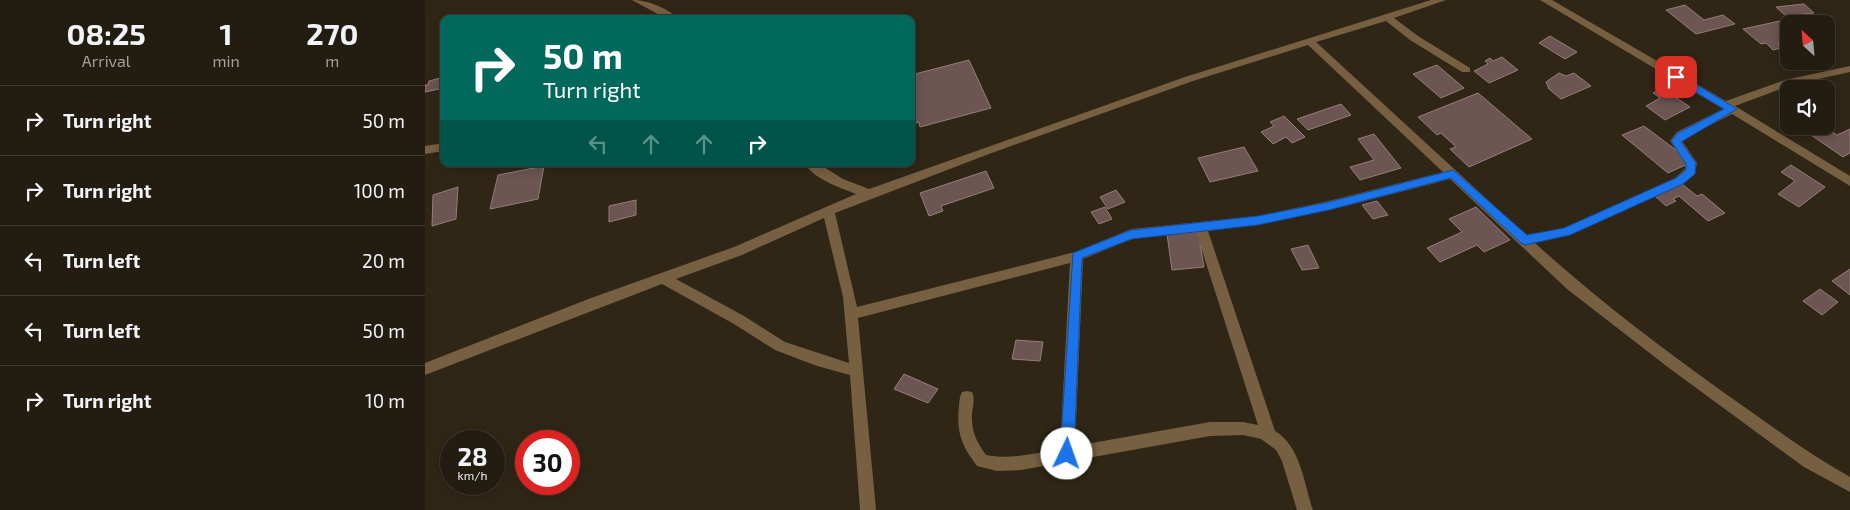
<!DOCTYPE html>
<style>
body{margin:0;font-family:"Exo 2",sans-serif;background:#2f291e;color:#f1f3f6;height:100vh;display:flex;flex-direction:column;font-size:19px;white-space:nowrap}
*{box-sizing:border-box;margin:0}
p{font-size:16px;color:#a3a19f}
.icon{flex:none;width:28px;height:28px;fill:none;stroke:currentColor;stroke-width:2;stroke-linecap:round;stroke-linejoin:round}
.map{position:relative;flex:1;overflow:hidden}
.side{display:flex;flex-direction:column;background:#231c10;width:425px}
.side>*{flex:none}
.hud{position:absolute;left:15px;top:15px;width:475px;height:152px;border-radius:10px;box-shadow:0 2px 12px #0003,0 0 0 1px #403a30;background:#00695c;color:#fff;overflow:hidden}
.needle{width:32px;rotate:334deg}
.tools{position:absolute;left:1355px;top:15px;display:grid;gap:10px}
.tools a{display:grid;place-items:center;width:55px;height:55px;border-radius:10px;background:#231c10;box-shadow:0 2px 12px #0003,0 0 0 1px #403a30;font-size:25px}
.speed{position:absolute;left:15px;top:430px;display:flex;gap:10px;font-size:25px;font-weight:700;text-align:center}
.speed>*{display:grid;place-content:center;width:65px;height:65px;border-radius:50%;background:#231c10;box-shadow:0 2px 12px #0003,0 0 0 1px #403a30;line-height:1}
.speed small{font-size:12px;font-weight:400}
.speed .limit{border:8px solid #d22;background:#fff;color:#111}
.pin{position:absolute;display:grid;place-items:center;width:42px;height:42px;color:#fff;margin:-21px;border-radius:10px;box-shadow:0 2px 8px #0006}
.me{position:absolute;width:55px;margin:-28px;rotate:3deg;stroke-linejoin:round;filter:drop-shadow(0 0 4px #0008)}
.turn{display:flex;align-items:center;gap:18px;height:105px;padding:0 20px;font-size:22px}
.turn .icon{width:65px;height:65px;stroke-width:2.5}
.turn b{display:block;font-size:35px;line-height:42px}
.lanes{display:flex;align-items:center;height:48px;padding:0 20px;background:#0003;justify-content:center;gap:25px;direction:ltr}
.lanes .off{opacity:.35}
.eta{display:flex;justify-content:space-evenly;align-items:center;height:85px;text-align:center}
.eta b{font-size:30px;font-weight:700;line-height:35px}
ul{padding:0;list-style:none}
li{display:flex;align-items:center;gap:15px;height:70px;padding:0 20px;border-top:1px solid #403a30}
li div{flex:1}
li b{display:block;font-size:19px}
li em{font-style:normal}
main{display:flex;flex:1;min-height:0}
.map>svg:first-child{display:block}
.building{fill:#6c5553;stroke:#957d7a}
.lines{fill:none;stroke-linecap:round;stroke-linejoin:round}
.street{fill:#775f42;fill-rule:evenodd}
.route{fill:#1a73e8;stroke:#114b97}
</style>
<main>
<section class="side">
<div class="eta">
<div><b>08:25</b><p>Arrival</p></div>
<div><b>1</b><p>min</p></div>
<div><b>270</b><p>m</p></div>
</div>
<ul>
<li><svg class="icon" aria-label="right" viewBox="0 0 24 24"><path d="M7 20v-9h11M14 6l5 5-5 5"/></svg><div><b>Turn right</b></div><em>50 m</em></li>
<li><svg class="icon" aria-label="right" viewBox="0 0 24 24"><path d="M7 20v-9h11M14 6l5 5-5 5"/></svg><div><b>Turn right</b></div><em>100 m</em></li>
<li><svg class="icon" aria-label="left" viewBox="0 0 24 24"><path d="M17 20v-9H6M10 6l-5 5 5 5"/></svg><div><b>Turn left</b></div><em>20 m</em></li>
<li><svg class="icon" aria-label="left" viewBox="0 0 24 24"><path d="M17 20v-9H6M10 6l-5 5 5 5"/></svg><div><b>Turn left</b></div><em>50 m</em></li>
<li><svg class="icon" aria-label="right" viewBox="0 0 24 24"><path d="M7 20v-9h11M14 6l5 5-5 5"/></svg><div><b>Turn right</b></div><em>10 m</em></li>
</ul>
</section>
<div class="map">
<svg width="1425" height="510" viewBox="0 0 1425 510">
<rect width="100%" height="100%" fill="#2f2616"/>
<!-- building -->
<path class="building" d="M1379,4l10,9 -28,3 -10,-9z
M1260,5l19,15 19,-5 12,9 -39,10 -30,-24z
M1364,19l6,5h-6v6l-8,1 8,7v3l-11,3 3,4 -8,2 -7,-7 -5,1 -18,-15z
M1125,36l27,16 -12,7 -26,-16z
M1077,57l16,13 -29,13 -15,-12 14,-7 -3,-3 5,-3 3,3z
M544,60l22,48 -71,19 -1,-5 -8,3v-50z
M1012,65l27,23 -23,10 -28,-24z
M1134,73l7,3 8,-3 17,13 -30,13 -12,-10 -3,-7z
M19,77v11l-19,4v-7h3l1,-4z
M1237,88l28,19 -25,13 -19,-14 14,-8 -7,-5z
M1053,93l54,46 -63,28 -19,-18 6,-2 -15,-14 -4,2 -19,-18z
M916,104l10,11 -43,15 -11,-11z
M859,116l21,21 -13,6 -6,-6 -13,7 -12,-12 13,-6 -4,-4z
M1219,126l48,36 -24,11 -46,-38z
M1401,128l11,7 13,-6v24l-7,4 -32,-22z
M949,134l27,34 -41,12 -10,-13 24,-7 -16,-21z
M819,147l14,24 -48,11 -12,-24z
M1366,165l34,22 -26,20 -21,-13 17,-13 -14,-9z
M119,166l-6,33 -48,10 8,-34z
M561,171l8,17 -53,18 2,5 -14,5 -9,-23z
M1257,184l15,12 5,-2 23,19 -17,8 -29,-25 -6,3 3,2 -10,5 -12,-11z
M33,187l-2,32 -24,7 1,-31z
M691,190l9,12 -17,7 -8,-12z
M211,200v15l-27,7v-16z
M952,201l11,14 -15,4 -11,-14z
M680,207l7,12 -13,5 -8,-12z
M1051,207l34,33 -26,12 -7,-7 -37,17 -13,-14 35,-16 -13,-13z
M773,232l6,35 -32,3 -5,-36z
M883,245l11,23 -17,2 -11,-21z
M1425,269v26l-18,-14z
M1395,289l18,13 -16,13 -19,-14z
M591,340l27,2 -3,19 -28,-2z
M479,374l34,15 -10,14 -34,-14z"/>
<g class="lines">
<!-- street -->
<path class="street" d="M207,0c15,0 36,8 47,19h-12z
M1006,0h15l-52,18 24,18 52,32v4h-8l-52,-32 -24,-19 -70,21 210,193 38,-7 111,-50 10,-9v-6l-15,-22 7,-9 46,-23 -183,-109h12l174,101 59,-21 65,-14v6l-59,13 -56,21 115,70v10l-118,-72 -47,24 -3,3 15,22 -2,11 -12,10 -113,51 -35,8c59,54 123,102 188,149 42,29 82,60 127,85v15l-46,-25 -135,-99 -102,-79 -117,-110c-80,21 -159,43 -242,52l67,200c26,15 29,54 38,79h-16l-15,-49 -6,-11 -15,-11 -18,-4 -33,1 -189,34 -24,1 -20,-5c-19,-25 -21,-38 -17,-69l2,-5 5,-1 5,1c3,7 1,14 0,21 -1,18 4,28 14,42 25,5 50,-2 74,-6l10,-186 -212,55 18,192h-16l-10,-135 -33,-9 -42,-16 -41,-26 -72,-40 -237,91v-12l166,-65 143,-51 122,-53c-15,-6 -42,-15 -51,-30h14l24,15 26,10 316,-112zM883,45l135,127 -114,29 -71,15 -127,13 -56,23 -218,55 -22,-94 154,-59 204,-73zM399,218l19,79 6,66 -64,-21 -41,-26 -68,-37 66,-24zM771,232l62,193 -15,-3h-33l-135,24 8,-187 49,-20z
M19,143v8l-19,3v-8z"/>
</g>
<!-- route -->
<path class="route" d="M1248,74h6l58,35 -56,33 15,21 -1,11 -12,10 -113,51 -45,10 -4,-2 -70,-65 -122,32 -71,15 -126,14 -50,19 -8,196 -2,5 -5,2 -5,-2 -2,-5 13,-201 58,-23 127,-14 71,-14 124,-32 74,65 37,-7 112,-50 10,-8v-6l-15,-23 7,-8 46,-24 -51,-30z"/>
</svg>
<div class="tools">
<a><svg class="needle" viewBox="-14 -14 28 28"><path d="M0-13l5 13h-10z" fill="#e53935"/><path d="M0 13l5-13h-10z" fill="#a3a19f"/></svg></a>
<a><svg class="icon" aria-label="sound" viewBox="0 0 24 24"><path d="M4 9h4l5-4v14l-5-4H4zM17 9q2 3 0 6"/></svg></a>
</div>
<div class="speed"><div>28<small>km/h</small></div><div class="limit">30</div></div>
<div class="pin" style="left:1251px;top:77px;background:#d93025"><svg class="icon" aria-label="arrive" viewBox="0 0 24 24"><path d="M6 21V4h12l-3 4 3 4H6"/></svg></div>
<svg class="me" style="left:642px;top:454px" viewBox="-20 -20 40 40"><circle r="19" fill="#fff"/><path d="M0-13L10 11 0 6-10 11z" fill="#1a73e8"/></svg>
<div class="hud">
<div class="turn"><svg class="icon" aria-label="right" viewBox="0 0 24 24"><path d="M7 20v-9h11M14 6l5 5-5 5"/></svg><div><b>50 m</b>Turn right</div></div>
<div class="lanes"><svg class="icon off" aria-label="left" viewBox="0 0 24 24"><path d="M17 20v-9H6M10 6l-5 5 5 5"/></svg><svg class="icon off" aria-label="ahead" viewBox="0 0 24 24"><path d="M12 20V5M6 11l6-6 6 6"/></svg><svg class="icon off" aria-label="ahead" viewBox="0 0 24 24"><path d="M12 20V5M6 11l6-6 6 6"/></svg><svg class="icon" aria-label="right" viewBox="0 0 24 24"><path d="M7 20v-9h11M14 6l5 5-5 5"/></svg></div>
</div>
</div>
</main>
